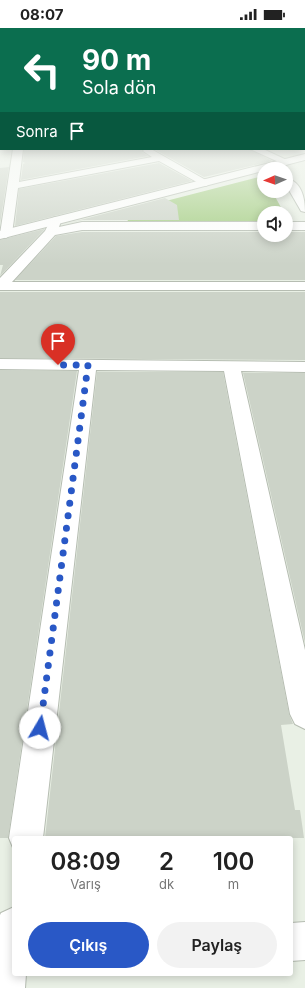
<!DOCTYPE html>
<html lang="tr">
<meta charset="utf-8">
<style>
body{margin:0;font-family:Inter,sans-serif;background:#f2f2f2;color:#222;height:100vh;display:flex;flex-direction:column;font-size:15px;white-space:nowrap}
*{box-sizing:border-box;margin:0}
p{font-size:13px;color:#767676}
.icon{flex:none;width:22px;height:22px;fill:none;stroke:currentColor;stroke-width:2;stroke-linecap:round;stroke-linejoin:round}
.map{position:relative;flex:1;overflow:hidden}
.side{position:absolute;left:12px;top:808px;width:281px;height:140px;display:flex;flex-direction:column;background:#fff;border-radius:4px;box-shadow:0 2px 10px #0003}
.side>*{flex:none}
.banner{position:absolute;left:0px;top:0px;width:305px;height:122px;box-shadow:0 2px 10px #0003;background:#0b6e4f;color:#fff;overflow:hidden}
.needle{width:26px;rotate:268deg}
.tools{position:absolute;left:257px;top:134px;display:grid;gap:8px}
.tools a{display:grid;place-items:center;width:36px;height:36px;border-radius:50%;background:#fff;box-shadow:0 2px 10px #0003;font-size:20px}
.pin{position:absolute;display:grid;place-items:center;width:34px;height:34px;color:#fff;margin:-41px -17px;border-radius:50% 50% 50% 0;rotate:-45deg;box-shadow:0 0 4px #0007}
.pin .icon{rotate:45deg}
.me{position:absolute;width:44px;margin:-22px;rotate:8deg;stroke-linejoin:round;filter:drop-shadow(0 0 3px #0008)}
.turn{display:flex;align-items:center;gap:14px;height:84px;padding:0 16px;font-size:18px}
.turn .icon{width:52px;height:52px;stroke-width:2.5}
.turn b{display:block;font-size:28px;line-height:34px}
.then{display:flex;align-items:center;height:38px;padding:0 16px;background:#0003;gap:8px;font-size:15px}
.eta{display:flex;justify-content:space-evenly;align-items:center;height:68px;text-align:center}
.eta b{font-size:24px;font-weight:600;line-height:28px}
.action{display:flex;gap:8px;margin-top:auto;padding:8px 16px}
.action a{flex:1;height:46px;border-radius:24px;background:#2958c6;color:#fff;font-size:16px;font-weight:600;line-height:46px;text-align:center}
.action a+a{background:#f2f2f2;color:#222}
.status{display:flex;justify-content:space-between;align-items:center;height:28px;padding:0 20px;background:#fff;direction:ltr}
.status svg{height:11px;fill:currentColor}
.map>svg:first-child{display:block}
.green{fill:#a3cd81}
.building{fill:#ccd3c8}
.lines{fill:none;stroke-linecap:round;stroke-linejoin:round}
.street-casing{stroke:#b6bdb2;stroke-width:2}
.secondary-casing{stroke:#b6bdb2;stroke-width:2}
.street{fill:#fff;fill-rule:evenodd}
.secondary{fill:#fff;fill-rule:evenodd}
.route{stroke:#2958c6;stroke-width:7;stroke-dasharray:0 12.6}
</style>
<div class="status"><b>08:07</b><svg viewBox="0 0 49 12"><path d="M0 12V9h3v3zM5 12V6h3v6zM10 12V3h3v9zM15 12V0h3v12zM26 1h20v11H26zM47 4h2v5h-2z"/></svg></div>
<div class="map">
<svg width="305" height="960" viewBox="0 0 305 960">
<rect width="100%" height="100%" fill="#e9f0e5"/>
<!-- green -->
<path class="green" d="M263,148l1,15h8l12,22h-20v9l-136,2 -1,-13z"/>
<!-- building -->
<path class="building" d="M24,121h119l-1,3 6,4 -127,24 2,-16 2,-1 -2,-1z
M154,121h95l23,12 -68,16z
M159,135l33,18 -177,45 4,-37z
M9,139l-9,57v-56z
M165,170l12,7 2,15h-97l-21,5z
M44,201v1l-44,46 3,-11h-3v-25z
M82,204h182v3h22v-3h19v48h-290l41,-44z
M0,264h305v68l-305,-2z
M0,342l77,1 -69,467h-8z
M97,344h126l66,342 4,10 -12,1 14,85h5l4,28h-259z
M243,345h62v270z"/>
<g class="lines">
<!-- street casing -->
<g class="street-casing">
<path id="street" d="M13,121h10l-4,33 133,-25 -9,-6 2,-2h6l60,34 -5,3 -4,-1 -43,-24 -141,27 -6,46 -6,4 -4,-1 -2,-3z
M250,121h13l28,13 -5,3 -3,-1z
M286,150c16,4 19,20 19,34l-4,-1 -15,-26z
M55,189l6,4 -2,6 23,-5h182v8h-182l-27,5 -43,47h293v8h-305v-12l45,-47 6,-12z
M286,194h19v8h-19z
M0,331l305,3v10l-64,-1 64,279v79l-10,-5 -5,-10 -66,-343 -128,-1 -53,468h-29v12l-5,-12 70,-468 -79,-1z
M14,879v67h12l-1,14h-25v-73l1,-2z
M305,894v38l-14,1v-38z"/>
</g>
<!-- secondary casing -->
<g class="secondary-casing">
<path id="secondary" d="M305,126v6l-305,79v-8z"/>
</g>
<!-- street -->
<use href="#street" class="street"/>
<!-- secondary -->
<use href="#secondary" class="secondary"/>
</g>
<!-- sky -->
<linearGradient id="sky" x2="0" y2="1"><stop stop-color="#8fbaed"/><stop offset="0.43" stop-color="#f5f8f3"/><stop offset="1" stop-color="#f5f8f3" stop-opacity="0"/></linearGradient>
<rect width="305" height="236" fill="url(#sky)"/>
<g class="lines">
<!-- route -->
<path class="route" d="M40,700l48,-363h-30"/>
</g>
</svg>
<div class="tools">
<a><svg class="needle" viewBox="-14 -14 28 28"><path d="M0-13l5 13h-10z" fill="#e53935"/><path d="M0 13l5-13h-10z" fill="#767676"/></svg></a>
<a><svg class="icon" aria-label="sound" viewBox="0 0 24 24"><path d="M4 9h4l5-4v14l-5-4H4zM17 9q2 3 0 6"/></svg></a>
</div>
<div class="pin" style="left:58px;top:337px;background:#d93025"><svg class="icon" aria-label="arrive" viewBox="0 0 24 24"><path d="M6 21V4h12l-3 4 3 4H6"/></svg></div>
<svg class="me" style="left:40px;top:700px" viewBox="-20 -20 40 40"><circle r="19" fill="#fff"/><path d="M0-13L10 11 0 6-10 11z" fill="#2958c6"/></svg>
<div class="banner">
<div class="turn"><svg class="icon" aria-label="left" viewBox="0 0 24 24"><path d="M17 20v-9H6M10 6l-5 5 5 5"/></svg><div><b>90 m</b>Sola dön</div></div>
<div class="then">Sonra<svg class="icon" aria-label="arrive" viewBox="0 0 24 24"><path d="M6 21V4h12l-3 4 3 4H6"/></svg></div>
</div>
<section class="side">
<div class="eta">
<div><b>08:09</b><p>Varış</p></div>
<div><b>2</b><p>dk</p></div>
<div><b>100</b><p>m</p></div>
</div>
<div class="action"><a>Çıkış</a><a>Paylaş</a></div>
</section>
</div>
